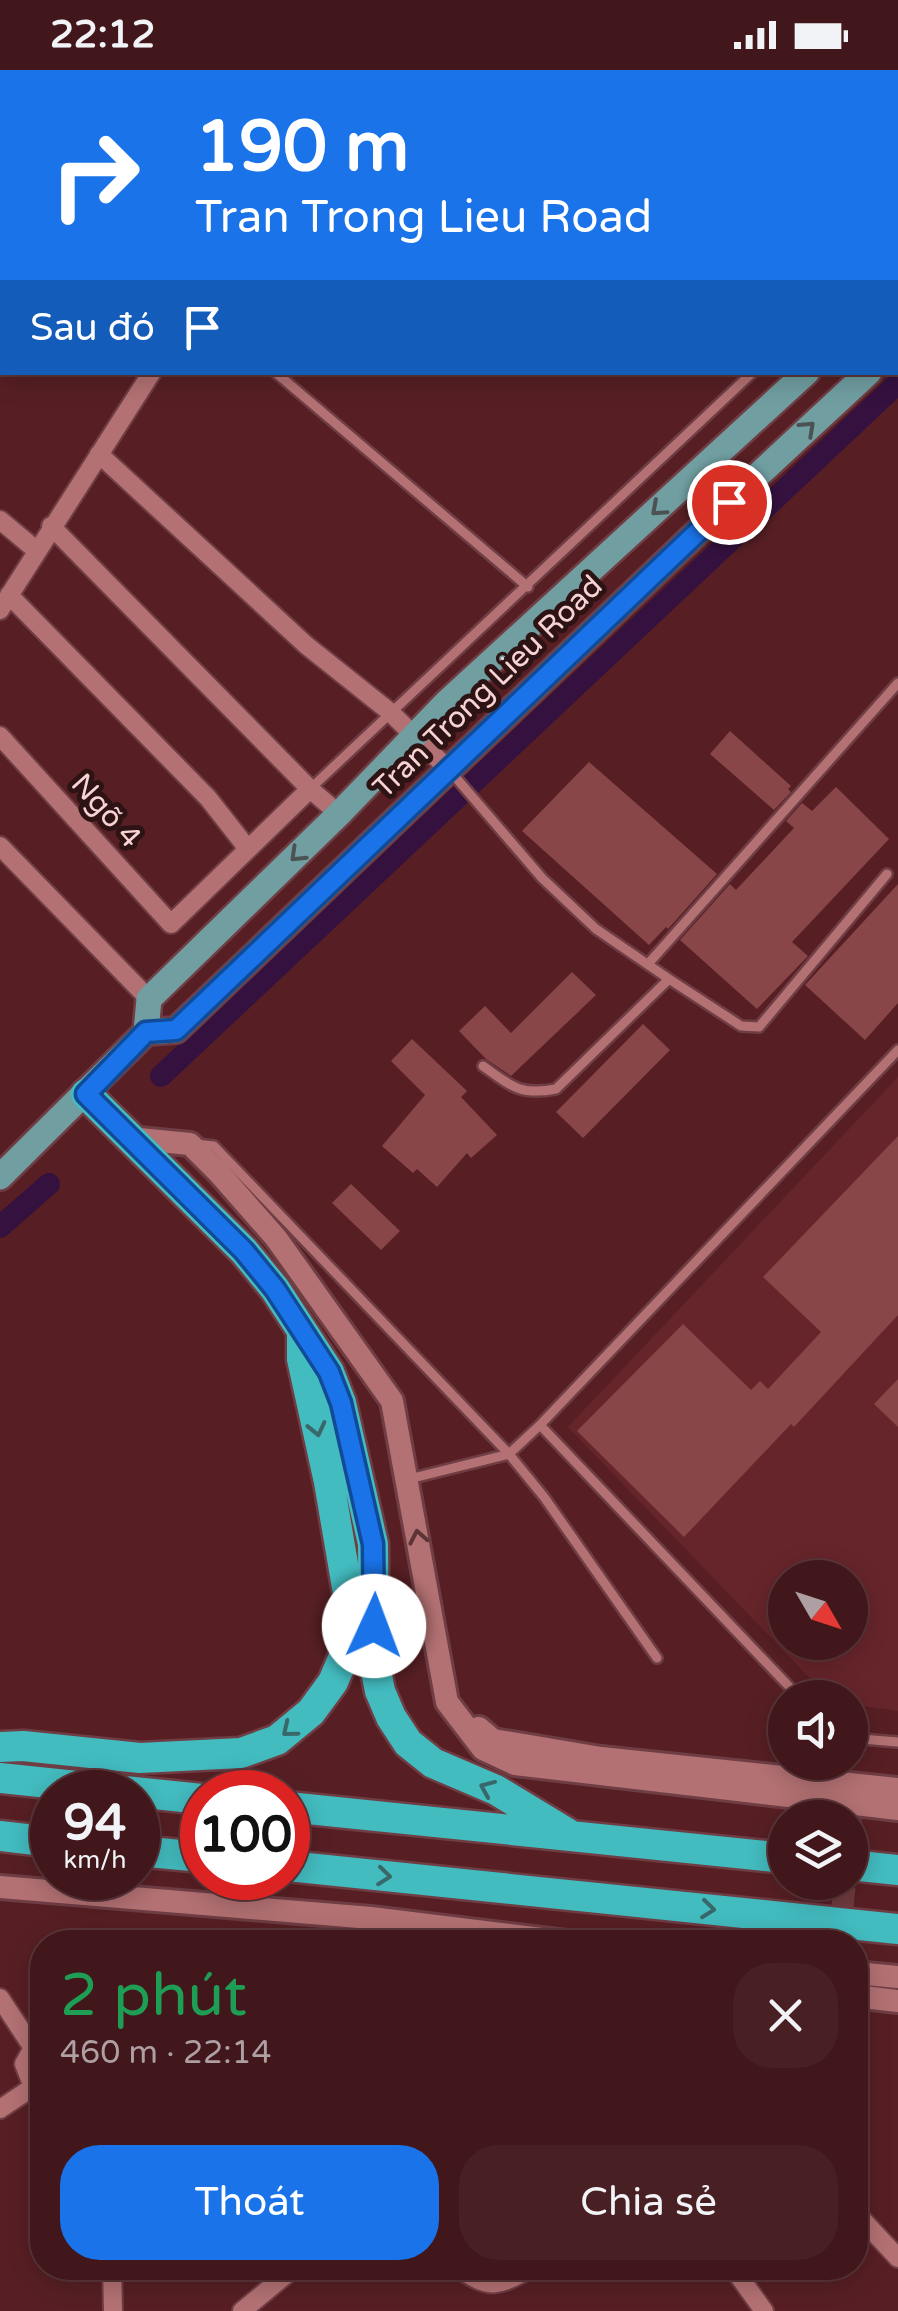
<!DOCTYPE html>
<html lang="vi">
<meta charset="utf-8">
<style>
body{margin:0;font-family:"Varela Round",sans-serif;background:#482024;color:#f1f3f6;height:100vh;display:flex;flex-direction:column;font-size:38px;white-space:nowrap}
*{box-sizing:border-box;margin:0}
p{font-size:32px;color:#ae9fa3}
.icon{flex:none;width:55px;height:55px;fill:none;stroke:currentColor;stroke-width:2;stroke-linecap:round;stroke-linejoin:round}
.map{position:relative;flex:1;overflow:hidden}
.panel{position:absolute;left:30px;top:1860px;width:838px;height:350px;display:flex;flex-direction:column;background:#41171b;border-radius:40px;box-shadow:0 5px 25px #0003,0 0 0 2px #5a363a}
.panel>*{flex:none}
.banner{position:absolute;left:0px;top:0px;width:900px;height:305px;box-shadow:0 5px 25px #0003,0 0 0 2px #5a363a;background:#1a73e8;color:#fff;overflow:hidden}
.needle{width:65px;rotate:129deg}
.buttons{position:absolute;left:768px;top:1490px;display:grid;gap:20px}
.buttons a{display:grid;place-items:center;width:100px;height:100px;border-radius:50%;background:#41171b;box-shadow:0 5px 25px #0003,0 0 0 2px #5a363a;font-size:50px}
.speed{position:absolute;left:30px;top:1700px;display:flex;gap:20px;font-size:50px;font-weight:700;text-align:center}
.speed>*{display:grid;place-content:center;width:130px;height:130px;border-radius:50%;background:#41171b;box-shadow:0 5px 25px #0003,0 0 0 2px #5a363a;line-height:1}
.speed small{font-size:25px;font-weight:400}
.speed .limit{border:15px solid #d22;background:#fff;color:#111}
.pin{position:absolute;display:grid;place-items:center;width:85px;height:85px;color:#fff;margin:-42px;border:5px solid #fff;border-radius:50%;box-shadow:0 2px 10px #0007}
.me{position:absolute;width:110px;margin:-55px;rotate:2deg;stroke-linejoin:round;filter:drop-shadow(0 0 8px #0008)}
.turn{display:flex;align-items:center;gap:35px;height:210px;padding:0 30px;font-size:45px}
.turn .icon{width:130px;height:130px;stroke-width:2.5}
.turn b{display:block;font-size:70px;line-height:85px}
.then{display:flex;align-items:center;height:95px;padding:0 30px;background:#0003;gap:20px;font-size:38px}
.round{display:grid;place-items:center;flex:none;width:105px;height:105px;border-radius:40px;background:#482024}
.summary{display:flex;align-items:center;justify-content:space-between;height:170px;padding:0 30px}
h1{font-size:60px;font-weight:600;line-height:75px;color:#1e9e55}
.button{display:flex;gap:20px;margin-top:auto;padding:20px 30px}
.button a{flex:1;height:115px;border-radius:40px;background:#1a73e8;color:#fff;font-size:40px;font-weight:600;line-height:115px;text-align:center}
.button a+a{background:#482024;color:#f1f3f6}
.status{display:flex;justify-content:space-between;align-items:center;height:70px;padding:0 50px;background:#41171b;direction:ltr}
.status svg{height:28px;fill:currentColor}
.map>svg:first-child{display:block}
.built{fill:#66252b;fill-rule:evenodd}
.lines{fill:none;stroke-linecap:round;stroke-linejoin:round}
.canal{stroke:#351140;stroke-width:22}
.building{fill:#884649}
.tertiary-tunnel{stroke:#6f3a3e;stroke-width:22;stroke-dasharray:22 11;stroke-linecap:butt}
.service-casing{stroke:#6f3d44;stroke-width:14}
.minor-casing{stroke:#6f3d44;stroke-width:22}
.tertiary-casing{stroke:#6f3d44;stroke-width:28}
.primary-casing{stroke:#6f3d44;stroke-width:30}
.motorway-casing{stroke:#6f3d44;stroke-width:35}
.service{stroke:#b37173;stroke-width:9}
.minor{stroke:#b37173;stroke-width:18}
.tertiary{stroke:#b37173;stroke-width:22}
.primary{stroke:#709ea1;stroke-width:25}
.motorway{stroke:#43bcc0;stroke-width:30}
.oneway{stroke:#4b5253}
.oneway2{stroke:#38686a}
.oneway3{stroke:#5c3435}
.route-casing{stroke:#114b97;stroke-width:25}
.route{stroke:#1a73e8;stroke-width:18}
.labels{text-anchor:middle;dominant-baseline:central;stroke-width:10;stroke-linejoin:round;paint-order:stroke}
.street-label{font-size:30px;fill:#f8d3d3;stroke:#2d1314}
</style>
<div class="status"><b>22:12</b><svg viewBox="0 0 49 12"><path d="M0 12V9h3v3zM5 12V6h3v6zM10 12V3h3v9zM15 12V0h3v12zM26 1h20v11H26zM47 4h2v5h-2z"/></svg></div>
<div class="map">
<svg width="898" height="2241" viewBox="0 0 898 2241">
<rect width="100%" height="100%" fill="#571f24"/>
<!-- built -->
<path class="built" d="M898,1007v634l-48,-7v-6l-22,-1 -260,-270zM785,1508h65v64h-65z"/>
<g class="lines">
<!-- canal -->
<path class="canal" d="M161,1006l737,-693
M0,1157l49,-43"/>
</g>
<!-- building -->
<path class="building" d="M730,661l61,55 -3,3 3,3 -17,18 -64,-56z
M589,692l128,112 -49,55 -2,-2 -17,18 -127,-114z
M836,717l53,52 -97,103 16,14 -51,53 -77,-69 50,-56 6,6 58,-62 -8,-7 16,-18 10,8z
M898,814v119l-33,37 -60,-55z
M572,902l24,23 -85,81 -25,-17 -27,-28 26,-25 26,27z
M643,954l27,26 -87,88 -27,-26z
M412,969l55,52 -6,6 36,38 -26,23 -4,-5 -30,34 -20,-18 -4,4 -31,-27 43,-51 -34,-34z
M898,1066v179l-104,112 -3,-3 -107,113 -107,-106 106,-107 68,66 9,-9 8,8 53,-57 -58,-55z
M351,1114l49,47 -19,19 -49,-47z
M898,1309v48l-24,-23z"/>
<g class="lines">
<!-- tertiary-tunnel -->
<path class="tertiary-tunnel" d="M850,1756l2,-21
M839,1872l6,-60"/>
<!-- service casing -->
<g class="service-casing">
<path id="service" d="M880,0l2,2
M540,2l2,-2
M898,16v1
M275,302l253,215
M451,702l91,106 54,51 73,50 -113,110c-36,7 -45,-3 -73,-23
M310,719l443,-417
M648,894l250,-281
M669,909l72,47 18,1 128,-153
M196,1074l18,2 295,308 35,43 113,161
M409,1409l100,-25 31,-29
M800,1628l-260,-273 358,-375
M850,1663l11,6 37,3"/>
</g>
<!-- minor casing -->
<g class="minor-casing">
<path id="minor" d="M349,2l2,-2
M99,384l207,191 84,67 61,60
M0,450l36,30
M51,456l259,263 29,25
M9,525l199,203 40,51
M0,540l152,-238
M0,666l171,188 139,-135
M0,776l149,153
M371,1848l9,24
M0,1928l33,50 -9,16 9,23 9,11
M0,2039l33,-22
M855,2142l43,46
M112,2198l1,43
M459,2198c31,24 41,17 72,0
M607,2198h12
M733,2198l31,43
M242,2241l52,-43"/>
</g>
<!-- tertiary casing -->
<g class="tertiary-casing">
<path id="tertiary" d="M129,1068l61,6 29,29 57,65 116,163 55,301 36,47 32,15 383,45
M479,1658l14,12 108,18 297,31
M0,1817l371,31 195,24
M855,1903l43,4
M855,1926l43,5"/>
</g>
<!-- primary casing -->
<g class="primary-casing">
<path id="primary" d="M898,220v-1
M898,277v-1
M146,962l30,-2 553,-528 140,-130
M0,1107l146,-145 3,-33 190,-185 108,-112 360,-330"/>
</g>
<!-- motorway casing -->
<g class="motorway-casing">
<path id="motorway" d="M86,1024l158,157 31,38 54,83 12,31 32,141 1,117 6,30 11,26 17,26 25,20 63,27 76,46
M0,1677l23,-1 117,12 101,-5 36,-13 34,-28 22,-30 14,-33 3,-44 -21,-123 -27,-123v-23
M0,1708l202,21
M288,1737l497,51
M0,1766l52,6
M138,1781l64,6
M850,1795l48,5
M288,1796l610,63"/>
</g>
<!-- service -->
<use href="#service" class="service"/>
<!-- minor -->
<use href="#minor" class="minor"/>
<!-- tertiary -->
<use href="#tertiary" class="tertiary"/>
<!-- primary -->
<use href="#primary" class="primary"/>
<!-- motorway -->
<use href="#motorway" class="motorway"/>
</g>
<!-- one-way arrows -->
<defs><path id="oneway-chevron" d="M-2-3.5L2.5 0L-2 3.5" fill="none" stroke-width="1.6" stroke-linecap="round" stroke-linejoin="round" transform="scale(2.5)"/></defs>
<g class="oneway">
<use href="#oneway-chevron" transform="translate(808 358) rotate(-43)"/>
<use href="#oneway-chevron" transform="translate(658 439) rotate(138)"/>
<use href="#oneway-chevron" transform="translate(297 785) rotate(136)"/>
</g>
<g class="oneway2">
<use href="#oneway-chevron" transform="translate(317 1359) rotate(77)"/>
<use href="#oneway-chevron" transform="translate(289 1660) rotate(141)"/>
<use href="#oneway-chevron" transform="translate(487 1718) rotate(-157)"/>
<use href="#oneway-chevron" transform="translate(384 1806) rotate(6)"/>
<use href="#oneway-chevron" transform="translate(708 1839) rotate(6)"/>
</g>
<use class="oneway3" href="#oneway-chevron" transform="translate(418 1467) rotate(-101)"/>
<g class="lines">
<!-- route casing -->
<g class="route-casing">
<path id="route" d="M374,1556l-1,-82 -32,-141 -12,-31 -54,-83 -31,-38 -158,-157 60,-62 30,-2 553,-528"/>
</g>
<!-- route -->
<use href="#route" class="route"/>
</g>
<g class="labels">
<!-- street labels -->
<g class="street-label">
<text transform="translate(488 617) rotate(-44)">Tran Trong Lieu Road</text>
<text transform="translate(106 741) rotate(48)">Ngõ 4</text>
</g>
</g>
</svg>
<div class="buttons">
<a><svg class="needle" viewBox="-14 -14 28 28"><path d="M0-13l5 13h-10z" fill="#e53935"/><path d="M0 13l5-13h-10z" fill="#ae9fa3"/></svg></a>
<a><svg class="icon" aria-label="sound" viewBox="0 0 24 24"><path d="M4 9h4l5-4v14l-5-4H4zM17 9q2 3 0 6"/></svg></a>
<a><svg class="icon" aria-label="layers" viewBox="0 0 24 24"><path d="M12 4l9 5-9 5-9-5zM3 14l9 5 9-5"/></svg></a>
</div>
<div class="speed"><div>94<small>km/h</small></div><div class="limit">100</div></div>
<div class="pin" style="left:729px;top:432px;background:#d93025"><svg class="icon" aria-label="arrive" viewBox="0 0 24 24"><path d="M6 21V4h12l-3 4 3 4H6"/></svg></div>
<svg class="me" style="left:374px;top:1556px" viewBox="-20 -20 40 40"><circle r="19" fill="#fff"/><path d="M0-13L10 11 0 6-10 11z" fill="#1a73e8"/></svg>
<div class="banner">
<div class="turn"><svg class="icon" aria-label="right" viewBox="0 0 24 24"><path d="M7 20v-9h11M14 6l5 5-5 5"/></svg><div><b>190 m</b>Tran Trong Lieu Road</div></div>
<div class="then">Sau đó<svg class="icon" aria-label="arrive" viewBox="0 0 24 24"><path d="M6 21V4h12l-3 4 3 4H6"/></svg></div>
</div>
<section class="panel">
<div class="summary"><div><h1>2 phút</h1><p>460 m · 22:14</p></div><a class="round"><svg class="icon" aria-label="close" viewBox="0 0 24 24"><path d="M6 6l12 12M18 6L6 18"/></svg></a></div>
<div class="button"><a>Thoát</a><a>Chia sẻ</a></div>
</section>
</div>
